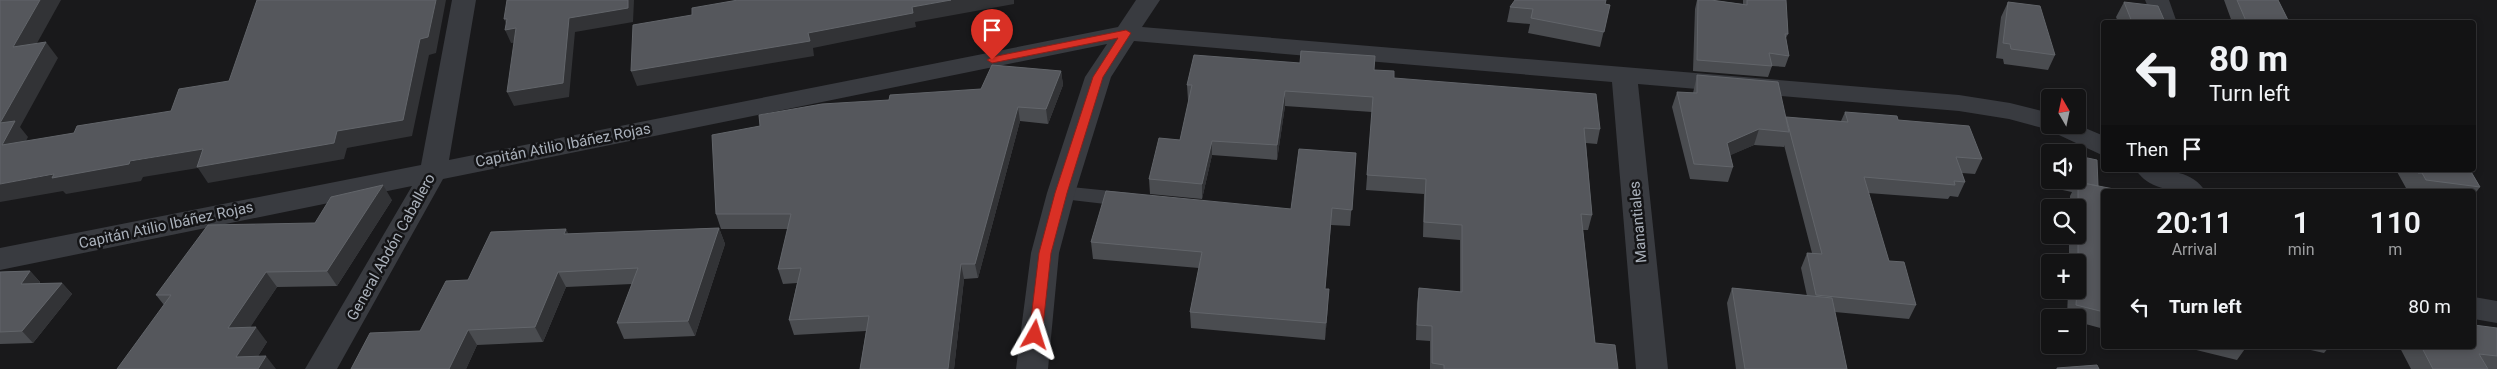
<!DOCTYPE html>
<meta charset="utf-8">
<style>
body{margin:0;font-family:Roboto,sans-serif;background:#1c1c1d;color:#f1f3f6;height:100vh;display:flex;flex-direction:column;font-size:19px;white-space:nowrap}
*{box-sizing:border-box;margin:0}
p{font-size:16px;color:#9d9ea0}
.icon{flex:none;width:28px;height:28px;fill:none;stroke:currentColor;stroke-width:2;stroke-linecap:round;stroke-linejoin:round}
.map{position:relative;flex:1;overflow:hidden}
.details{position:absolute;left:2101px;top:189px;width:375px;height:160px;display:flex;flex-direction:column;background:#131314;border-radius:5px;box-shadow:0 2px 8px #0003,0 0 0 1px #323234}
.details>*{flex:none}
.guide{position:absolute;left:2101px;top:20px;width:375px;height:152px;border-radius:5px;box-shadow:0 2px 8px #0003,0 0 0 1px #323234;background:#131314;color:#f1f3f6;overflow:hidden}
.needle{width:32px;rotate:351deg}
.controls{position:absolute;left:2041px;top:89px;display:grid;gap:10px}
.controls a{display:grid;place-items:center;width:45px;height:45px;border-radius:5px;background:#131314;box-shadow:0 2px 8px #0003,0 0 0 1px #323234;font-size:25px}
.pin{position:absolute;display:grid;place-items:center;width:42px;height:42px;color:#fff;margin:-51px -21px;border-radius:50% 50% 50% 0;rotate:-45deg;box-shadow:0 0 5px #0007}
.pin .icon{rotate:45deg}
.me{position:absolute;width:55px;margin:-28px;rotate:6deg;stroke-linejoin:round;filter:drop-shadow(0 0 4px #0008)}
.turn{display:flex;align-items:center;gap:18px;height:105px;padding:0 25px;font-size:22px}
.turn .icon{width:65px;height:65px;stroke-width:2.5}
.turn b{display:block;font-size:35px;line-height:42px}
.then{display:flex;align-items:center;height:48px;padding:0 25px;background:#0003;gap:10px;font-size:19px}
.eta{display:flex;justify-content:space-evenly;align-items:center;height:85px;text-align:center}
.eta b{font-size:30px;font-weight:600;line-height:35px}
ul{padding:0;list-style:none}
li{display:flex;align-items:center;gap:15px;height:65px;padding:0 25px}
li div{flex:1}
li b{display:block;font-size:19px}
li em{font-style:normal}
.map>svg:first-child{display:block}
.lines{fill:none;stroke-linecap:round;stroke-linejoin:round}
.lane{fill:#393b40;fill-rule:evenodd}
.street{fill:#393b40;fill-rule:evenodd}
.wall{fill:#4a4c50}
.shaded-wall{fill:#323336}
.building{fill:#55575c;stroke:#62656a}
.route{fill:#d93025;stroke:#8d1f18}
.labels{text-anchor:middle;dominant-baseline:central;stroke-width:5;stroke-linejoin:round;paint-order:stroke}
.street-label{font-size:15px;fill:#aab1bb;stroke:#141416}
</style>
<div class="map">
<svg width="2497" height="369" viewBox="0 0 2497 369">
<rect width="100%" height="100%" fill="#19191b"/>
<g class="lines">
<!-- lane -->
<path class="lane" d="M1061,186l70,7 7,2 3,5 -3,5 -7,2 -77,-9 -3,-5 3,-5z"/>
<!-- street -->
<path class="street" d="M452,0h24l-27,160 669,-133 18,-27h24l-18,27 817,68 51,8 40,10v12h28l26,11v20l-58,-27 -37,-10 -50,-8 -321,-27 30,285h-32l-24,-287 -478,-41 -23,36 -36,116 -16,60 -11,116h-32l15,-116 16,-60 38,-116 22,-33 -664,135 -106,190h-32l107,-183 -412,84v-22l421,-83z
M2145,0h24l7,20 -2,2h-20z
M2136,170c24,0 55,-2 69,21 -23,1 -55,1 -69,-21z
M2474,297l23,4v22l-23,-4z"/>
</g>
<!-- wall -->
<path class="wall" d="M1697,0h14l32,4v-4h43l2,34 -2,4 3,18 -4,11 -13,-1 -4,11 -75,-6 2,-62z
M2224,0h54l11,22h-57z
M2008,2l47,53 -7,15 -44,-6 -1,-5 -7,-1 5,-41z
M2124,2l41,20h-47l-2,-5z
M1605,4l5,1 -10,42 -72,-14 2,-9 -23,-2 3,-15z
M1374,70l20,8 206,51 -3,15 -11,-1 6,72 -4,15h-5l12,113 23,26h-188v-28l-14,-1 1,-37 2,-15 41,4v-52l-37,-3 1,-43 -58,-4 6,-78 -87,-6 -8,54 -65,-5 -10,44 -52,-5 -1,-15 31,-39 9,-40h-1l-1,-15z
M1061,71l2,14 -15,39 -28,-3 -42,157 -14,1 -10,90h-94l6,-38 -72,4 -5,-15 8,-37 -14,1 -5,-15 10,-40h-67l-5,-15 44,-88 129,-26 92,-11z
M1697,75l89,43 55,3 4,-9 53,8 84,39 -7,15 -13,-1 3,9 -7,15 -8,-1 -2,3 -80,-6 21,68 27,44 -7,14 -74,-7 12,57h-111l-9,-66 5,-15 75,8 -6,-28 6,-15h5l-28,-108v2l-30,-2 -24,10 3,12 -5,15 -38,-3 -18,-72 5,-15 16,1z
M1356,153l-6,73 -19,-1 -6,64 3,17 -3,34 -134,-12 -1,-16 9,-44 -106,-9 -2,-17 200,-33z
M2396,170h74l10,17 -6,8v-4h-63l-1,-2 -4,-1z
M2053,180h25l20,6 6,5v138l-26,-7v-4h-11l1,-28h10v-28h-9v-27h9v-27h-8v-12l2,-4 -19,-4z
M392,200l-55,86 -60,1 -27,40 17,15 -9,14 18,13 -112,-64 -8,-10 159,-72z
M719,228l6,16 -30,92 -71,3 -7,-16 15,-39 -66,3 -23,55 -66,3 -11,24h-115l69,-38 48,-51 101,-46z
M30,271l10,11v1h22l10,11 -39,49 -33,1v-72z
M2497,328v41h-86l-12,-23h75z
M2180,346h67l-10,14z
M2293,346h37l-6,7z"/>
<!-- shaded-wall -->
<path class="shaded-wall" d="M40,0h21l-35,63 -13,-16z
M436,0h10l-10,53 -7,2 -17,81 -65,12 -3,11 -136,24 -10,-15 -55,9 -2,4 -75,13 -3,-3 -63,11v-18l203,-35 134,-18 83,-92z
M628,0h6l-1,22 -58,10 -6,65 -55,9 -7,-14 62,-74z
M951,0h63v4l-99,18 1,5 -103,21 1,8 -177,30 -6,-15 177,-38 104,-26z
M504,19h3l9,9 6,14 -11,1 -6,-13 3,-1z
M46,42l12,16 -38,69 8,10 -12,24 -14,-16 -2,-22z
M1061,71l2,14 -15,39 -2,-15z
M1285,91v15l-8,54v-15z
M1018,107l2,14 -42,157 -3,-14z
M1759,129l-5,16 -32,14 5,-16z
M1212,141v14l-10,44v-15z
M383,185l9,15 -55,86 -10,-15z
M719,228l6,16 -30,92 -7,-15z
M566,229l8,15 -10,-10z
M961,264l3,15 -10,90h-6z
M30,271l10,11 -9,13 -10,-11z
M266,272l11,15 -37,56 -12,-15z
M558,272l8,15 -23,55 -8,-15z
M62,283l10,11 -39,49 -11,-12z
M1329,289l-1,17 -3,34 1,-17z
M256,327l11,15 -17,27 -14,-12z
M468,330l9,15 -11,24h-17z
M266,356l10,13h-18z"/>
<!-- building -->
<path class="building" d="M0,0h40l-27,47 33,-5 -46,81z
M257,0h179l-8,37 -8,2 -17,81 -66,11 -3,12 -137,24 6,-18 -73,12 -1,3 -77,14 2,-4 -54,10v-61l15,-2 -13,24 72,-12 3,-7 94,-15 8,-22 50,-8z
M507,0h121v8l-59,10 -6,65 -56,9 9,-64 -11,2 2,-11h-3z
M738,0h213l-39,7 1,6 -105,20 2,8 -179,30 2,-46 59,-10v-7z
M1515,0h91l-1,4 5,1 -6,27 -73,-14 2,-9 -23,-2z
M1698,0h13l36,5v-5h39l2,34h-3l4,22 -20,-3 3,13 -75,-6z
M2237,0h41l11,22h-32l-11,-1z
M2008,2l32,4 15,49 -44,-6 -1,-5 -7,-1z
M2124,2l34,4 7,16h-33z
M1301,51l74,5 -1,14 20,1v7l202,16 4,35 -16,-1 8,87 -11,-1 14,129 20,2 3,24h-174v-4l-12,-2v-37l-15,-1 2,-37 43,4v-67l-38,-3 2,-43 -59,-4 6,-78 -88,-6 -8,54 -65,-4 -10,43 -53,-5 10,-41 21,2 12,-55h-5l7,-30 106,8z
M992,65l69,6 -15,38 -28,-2 -43,157h-14l-13,105h-88l9,-53 -80,4 12,-52 -23,1 13,-55h-75l-4,-79 48,-9 -1,-11 63,-11 67,-4 1,-5 91,-6z
M1697,75l81,7 11,50 -30,-3 -32,14 6,24 -39,-3 -17,-72 20,1z
M1845,112l52,4 1,4 71,6 13,33 -26,-2 9,25 -11,-1 1,4 -91,-8 25,84 15,1 12,43 -100,-10 -9,-42 15,1 -36,-137 62,5z
M1299,149l57,4 -4,57 -20,-2 -7,81h4l-3,34 -136,-11 12,-60 -111,-10 15,-51 185,18z
M2078,156l19,4 1,26 -20,-4 -1,1 -14,-3h15z
M2417,170h53l10,17 -54,-7 -4,-7h-4z
M2078,182l46,9h-20v121l-28,-7 1,-15h1z
M383,185l-56,86 -61,1 -38,56 28,-1 -20,30 30,-1 -8,13h-141l54,-74h-15l52,-70 107,-2 16,-26z
M719,228l-31,93 -71,2 21,-55 -80,4 -23,55 -67,3 -19,39h-98l19,-36 50,-2 26,-50 22,-1 23,-48 75,-3 -2,5z
M30,271l-9,13 41,-1 -40,48 -22,1v-60z
M1732,288l100,10 15,71h-102z
M2474,325l23,3v28l-18,-2 9,15h-55l-12,-23h53z
M2097,365l2,4h-42v-1z"/>
<!-- route -->
<path class="route" d="M1126,30l5,3 -28,44 -36,116 -16,60 -9,82 -7,5 -6,-5 10,-82 16,-60 38,-116 25,-39 -126,25 -5,-3 5,-3z"/>
<g class="labels">
<!-- street labels -->
<g class="street-label">
<text transform="translate(563 145) rotate(-11)">Capitán Atilio Ibáñez Rojas</text>
<text transform="translate(1638 222) rotate(-95)">Manantiales</text>
<text transform="translate(166 225) rotate(-12)">Capitán Atilio Ibáñez Rojas</text>
<text transform="translate(391 247) rotate(-61)">General Abdón Caballero</text>
</g>
</g>
</svg>
<div class="controls">
<a><svg class="needle" viewBox="-14 -14 28 28"><path d="M0-13l5 13h-10z" fill="#e53935"/><path d="M0 13l5-13h-10z" fill="#9d9ea0"/></svg></a>
<a><svg class="icon" aria-label="sound" viewBox="0 0 24 24"><path d="M4 9h4l5-4v14l-5-4H4zM17 9q2 3 0 6"/></svg></a>
<a><svg class="icon" aria-label="search" viewBox="0 0 24 24"><circle cx="10" cy="10" r="6"/><path d="M15 15l6 6"/></svg></a>
<a>+</a>
<a>−</a>
</div>
<div class="pin" style="left:992px;top:60px;background:#d93025"><svg class="icon" aria-label="arrive" viewBox="0 0 24 24"><path d="M6 21V4h12l-3 4 3 4H6"/></svg></div>
<svg class="me" style="left:1035px;top:335px" viewBox="-20 -20 40 40"><path d="M0-17L14 15 0 8-14 15z" fill="#d93025" stroke="#fff" stroke-width="4"/></svg>
<div class="guide">
<div class="turn"><svg class="icon" aria-label="left" viewBox="0 0 24 24"><path d="M17 20v-9H6M10 6l-5 5 5 5"/></svg><div><b>80 m</b>Turn left</div></div>
<div class="then">Then<svg class="icon" aria-label="arrive" viewBox="0 0 24 24"><path d="M6 21V4h12l-3 4 3 4H6"/></svg></div>
</div>
<section class="details">
<div class="eta">
<div><b>20:11</b><p>Arrival</p></div>
<div><b>1</b><p>min</p></div>
<div><b>110</b><p>m</p></div>
</div>
<ul>
<li><svg class="icon" aria-label="left" viewBox="0 0 24 24"><path d="M17 20v-9H6M10 6l-5 5 5 5"/></svg><div><b>Turn left</b></div><em>80 m</em></li>
</ul>
</section>
</div>
